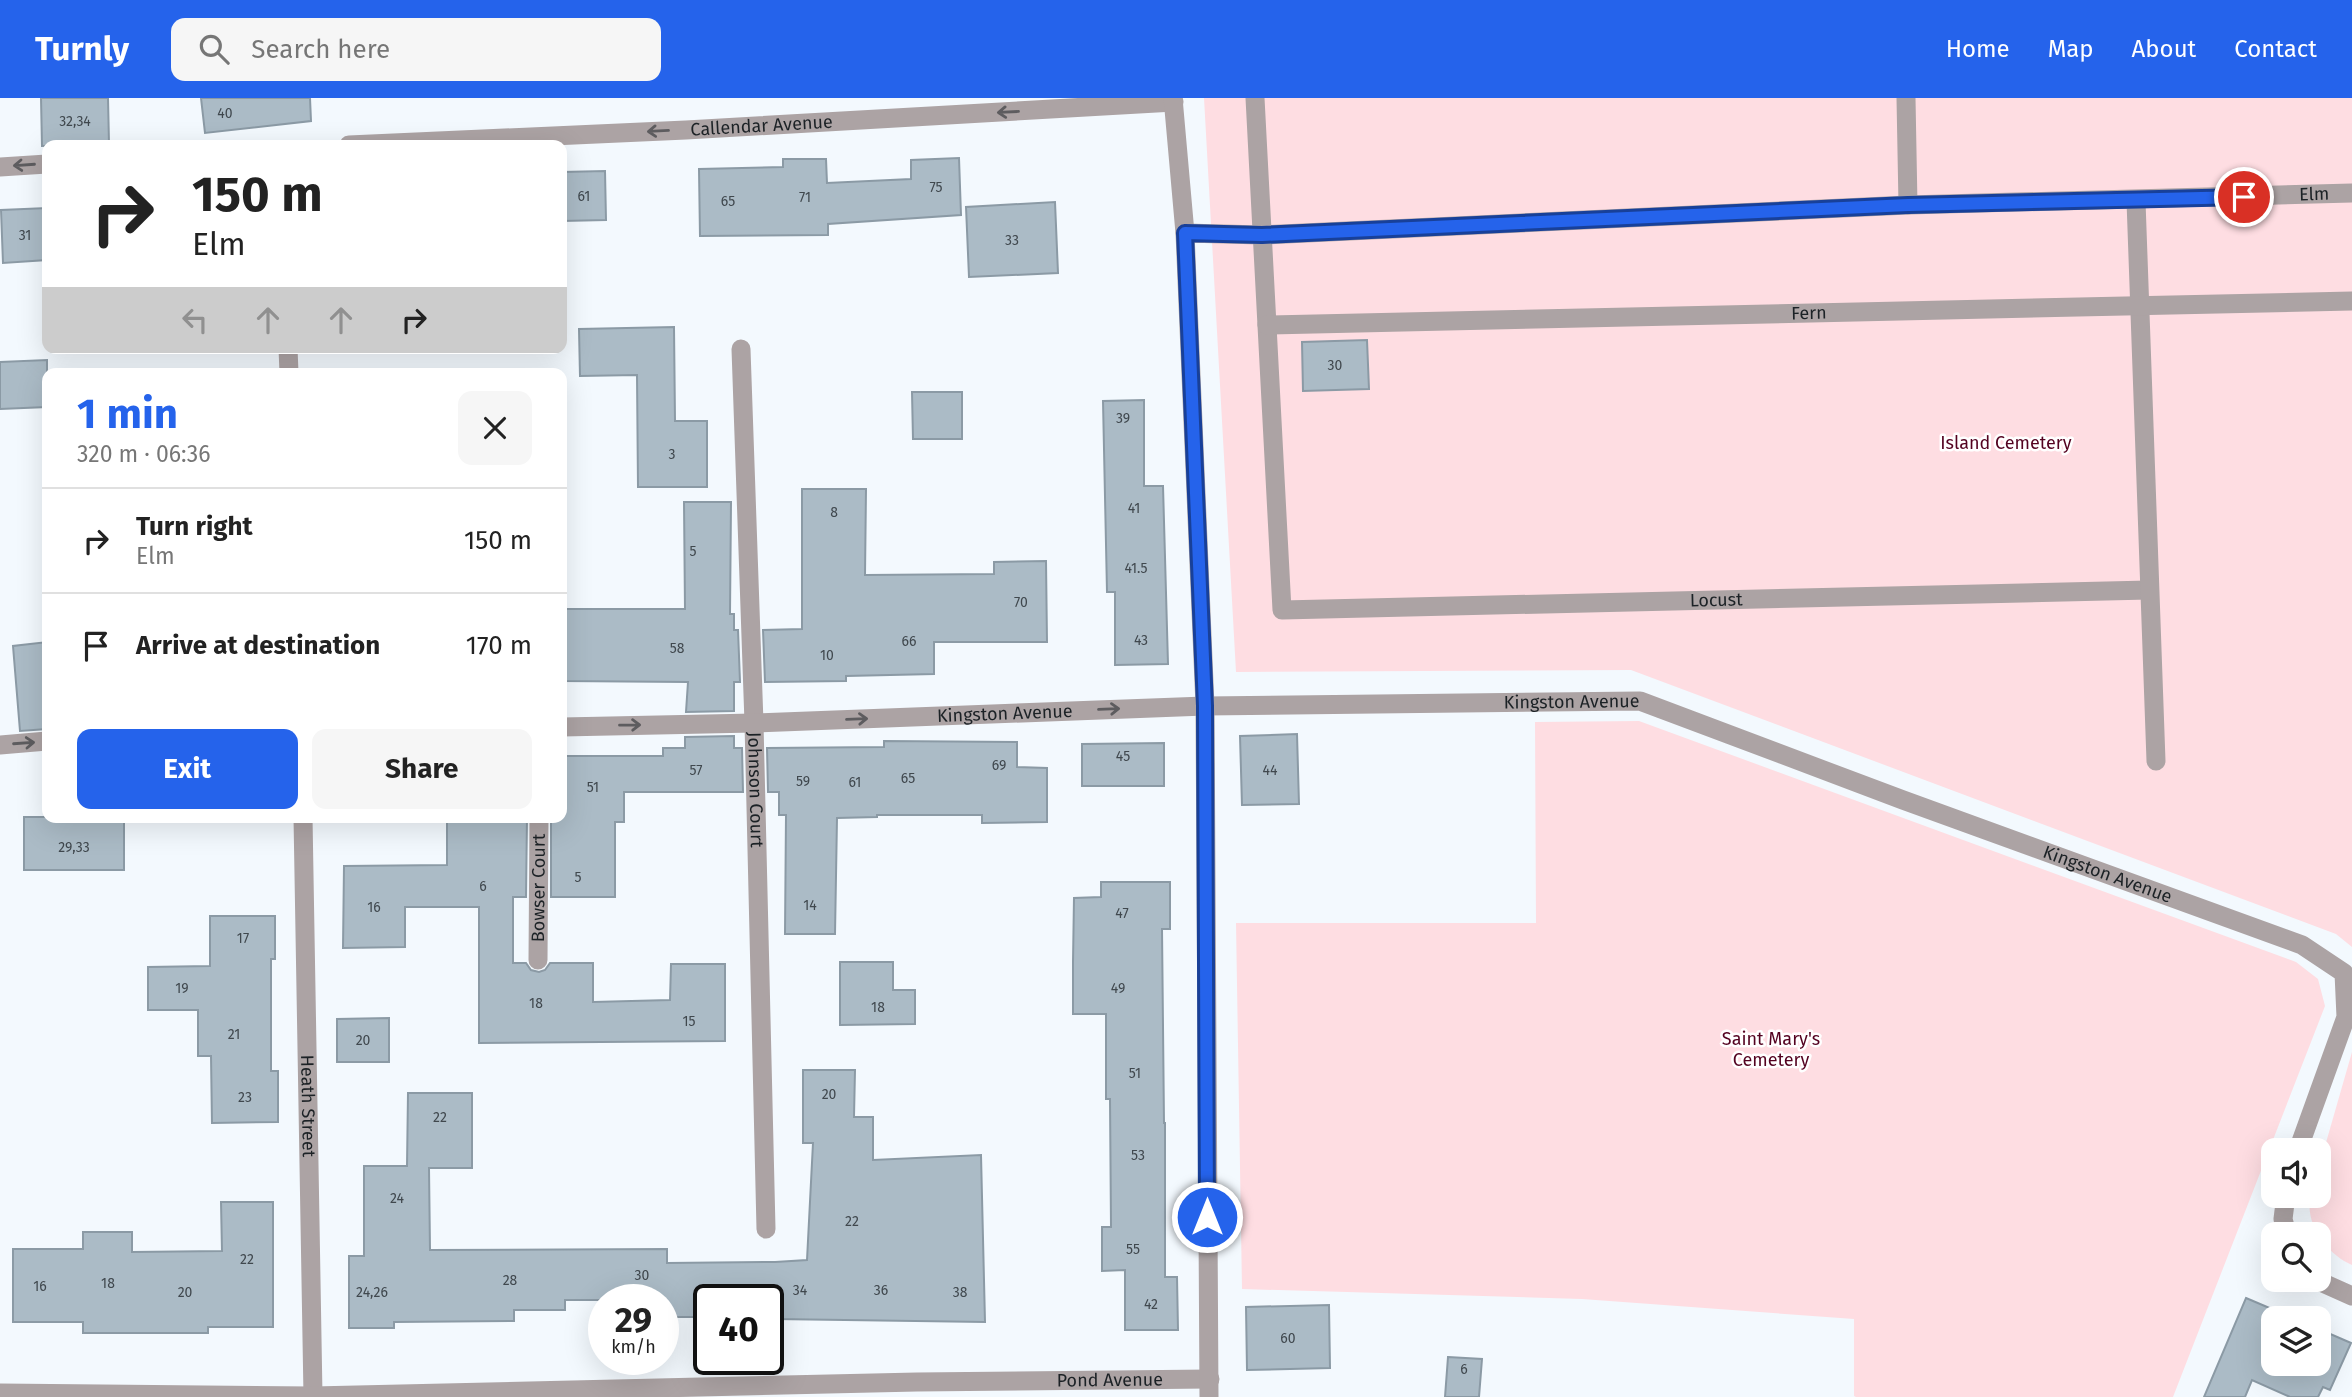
<!DOCTYPE html>
<meta charset="utf-8">
<style>
body{margin:0;font-family:"Fira Sans",sans-serif;background:#f6f6f6;color:#222;height:100vh;display:flex;flex-direction:column;font-size:26px;white-space:nowrap}
*{box-sizing:border-box;margin:0}
p{font-size:23px;color:#767676}
.icon{flex:none;width:38px;height:38px;fill:none;stroke:currentColor;stroke-width:2;stroke-linecap:round;stroke-linejoin:round}
.map{position:relative;flex:1;overflow:hidden}
.side{position:absolute;left:42px;top:270px;width:525px;height:455px;display:flex;flex-direction:column;background:#fff;border-radius:14px;box-shadow:0 7px 28px #0002}
.side>*{flex:none}
.banner{position:absolute;left:42px;top:42px;width:525px;height:214px;border-radius:14px;box-shadow:0 7px 28px #0002;background:#fff;color:#222;overflow:hidden}
.fabs{position:absolute;left:2261px;top:1040px;display:grid;gap:14px}
.fabs a{display:grid;place-items:center;width:70px;height:70px;border-radius:14px;background:#fff;box-shadow:0 7px 28px #0002;font-size:35px}
.speed{position:absolute;left:588px;top:1186px;display:flex;gap:14px;font-size:35px;font-weight:700;text-align:center}
.speed>*{display:grid;place-content:center;width:91px;height:91px;border-radius:50%;background:#fff;box-shadow:0 7px 28px #0002;line-height:1}
.speed small{font-size:18px;font-weight:400}
.speed .limit{border:4px solid #111;border-radius:10px;background:#fff;color:#111}
.pin{position:absolute;display:grid;place-items:center;width:60px;height:60px;color:#fff;margin:-30px;border:4px solid #fff;border-radius:50%;box-shadow:0 2px 7px #0007}
.me{position:absolute;width:77px;margin:-38px;rotate:0deg;stroke-linejoin:round;filter:drop-shadow(0 0 5px #0008)}
.turn{display:flex;align-items:center;gap:24px;height:147px;padding:0 35px;font-size:32px}
.turn .icon{width:91px;height:91px;stroke-width:2.5}
.turn b{display:block;font-size:49px;line-height:60px}
.lanes{display:flex;align-items:center;height:66px;padding:0 35px;background:#0003;justify-content:center;gap:35px;direction:ltr}
.lanes .off{opacity:.35}
.round{display:grid;place-items:center;flex:none;width:74px;height:74px;border-radius:14px;background:#f6f6f6}
.head{display:flex;align-items:center;justify-content:space-between;height:119px;padding:0 35px}
h1{font-size:42px;font-weight:700;line-height:52px;color:#2563eb}
.cta{display:flex;gap:14px;margin-top:auto;padding:14px 35px}
.cta a{flex:1;height:80px;border-radius:14px;background:#2563eb;color:#fff;font-size:28px;font-weight:700;line-height:80px;text-align:center}
.cta a+a{background:#f6f6f6;color:#222}
ul{padding:0;list-style:none}
li{display:flex;align-items:center;gap:21px;height:105px;padding:0 35px;border-top:2px solid #e0e0e0}
li div{flex:1}
li b{display:block;font-size:26px}
li em{font-style:normal}
header{display:flex;align-items:center;gap:42px;box-sizing:border-box;height:98px;padding:0 35px;background:#2563eb;color:#fff}
header strong{font-size:33px}
nav{display:flex;gap:38px;margin-inline-start:auto;font-size:24px}
.search{width:490px;height:63px;background:#f6f6f6;display:flex;align-items:center;gap:18px;box-sizing:border-box;padding:0 24px;border-radius:14px;color:#767676;font-size:26px}
.map>svg:first-child{display:block}
.green{fill:#fedde2}
.building{fill:#abbbc6;stroke:#8b9aa5;stroke-width:2}
.lines{fill:none;stroke-linecap:round;stroke-linejoin:round}
.service{stroke:#aca3a4;stroke-width:19}
.minor{stroke:#aca3a4;stroke-width:19}
.tertiary{stroke:#aca3a4;stroke-width:19}
.oneway{stroke:#5d5c5f}
.route-casing{stroke:#184099;stroke-width:18}
.route{stroke:#2563eb;stroke-width:12}
.labels{text-anchor:middle;dominant-baseline:central;stroke-width:5;stroke-linejoin:round;paint-order:stroke}
.number-label{font-size:14px;fill:#40484e}
.street-label{font-size:18px;fill:#1c2226;stroke:#fff}
.park-label{font-size:18px;fill:#530220;stroke:#fff}
</style>
<header>
<strong>Turnly</strong>
<div class="search"><svg class="icon" aria-label="search" viewBox="0 0 24 24"><circle cx="10" cy="10" r="6"/><path d="M15 15l6 6"/></svg>Search here</div>
<nav><a>Home</a><a>Map</a><a>About</a><a>Contact</a></nav>
</header>
<div class="map">
<svg width="2352" height="1299" viewBox="0 0 2352 1299">
<rect width="100%" height="100%" fill="#f3f9fe"/>
<!-- green -->
<path class="green" d="M1204,0h1148v849l-16,-13 -705,-264 -395,2z
M1639,623l657,241 22,17 7,27 -152,391h-317l-2,-1v-77l-272,-20 -340,-10 -6,-366h300l-1,-201z
M2352,954v213c-24,-10 -49,-42 -41,-70h8v-28z"/>
<!-- building -->
<path class="building" d="M41,0h67l1,46 -67,2z
M201,0h109l1,23 -106,12z
M959,60l2,57 -133,9v11l-128,1 -1,-67 84,-2v-8h43l1,24 84,-4v-19z
M605,73l1,49 -44,1v-49z
M1055,104l3,71 -89,4 -3,-70z
M47,110v52l-44,3 -2,-53z
M674,229l1,94h32v66h-69l-1,-112 -57,1 -1,-47z
M1367,242l2,49 -66,2 -1,-49z
M47,262v47l-47,2v-47z
M912,294h50v47h-49z
M1144,302v86h19l5,178 -53,1v-73h-8l-4,-191z
M802,391h64l-1,86 129,-1v-12l52,-1 1,81h-113v32l-88,2v5l-81,1 -2,-52 39,-1z
M684,404h47l-1,112h4v16h4l2,52h-6v29l-48,1 2,-30 -126,-1v-72h123z
M47,544v87l-27,2 -7,-85z
M1297,636l2,70 -57,1 -2,-69z
M734,638v12h8l1,44h-119v30h-9v75h-64v-80h11v-61h101v-8h22v-11z
M884,643l133,1v25l30,1v54l-65,1v-8h-105v2l-40,1 -2,116h-50l1,-119h-7v-23h-11l-1,-44 117,-1z
M1164,645v43h-82v-42z
M24,719h100v53h-100z
M447,719h80l-1,80h-13v66h13l5,7 8,2 6,-2 5,-7h43v39l77,-2 1,-36h54v77l-246,2v-136h-74v40l-62,1 1,-82 103,-1z
M1101,784h69v47h-8l2,194h1v154h12l1,53h-53v-60l-23,1v-44h9l-1,-128h-4v-85h-33v-52l1,-64 27,-1z
M210,818h65v43h-4v112h7v51l-66,1 -1,-67h-13v-46h-50v-43l62,-1z
M840,864h53v28h22v34l-75,1z
M389,920v44h-52v-43z
M803,972h52l-1,47h19v43l108,-5 4,167 -210,-3v-19h-66v17h-46v-17h-98v10h-51v11l-120,1v6h-45v-72h15v-90h43l1,-73h64v75h-43l1,82 237,-1v14l108,-1 32,-2 6,-117h-10z
M221,1104h52v125h-65v6h-125v-11h-70v-73h70v-17h49v20l90,-1z
M2246,1200l47,20h-20v45h46v-34l32,14 -21,47 -7,-3 -5,10h-28l-38,-17 -7,17h-41z
M1329,1207l1,63 -83,2 -1,-63z
M1448,1259l34,2 -3,38h-34z"/>
<g class="lines">
<!-- service -->
<g class="service">
<path id="s1" d="M1255,0l27,512 867,-20"/>
<path d="M1906,0l2,107"/>
<path d="M2136,103l20,560"/>
<path id="s2" d="M1185,135l77,2 646,-30 444,-12"/>
<path id="s3" d="M1267,227l1085,-24"/>
</g>
<!-- minor -->
<g class="minor">
<path id="s4" d="M349,47l337,-15 488,-28"/>
<path d="M0,69l47,-3"/>
<path d="M288,250l1,25"/>
<path id="s5" d="M741,251l13,374 12,506"/>
<path id="s6" d="M562,629l192,-4 451,-17 435,-5 263,99 399,145 42,28 2,44 -48,133"/>
<path d="M0,647l47,-4"/>
<path id="s7" d="M303,719l10,579"/>
<path id="s8" d="M538,862l1,-143"/>
<path d="M2286,1097l-3,24 4,15"/>
<path d="M2314,1181l38,17"/>
<path id="s9" d="M0,1295l313,3 604,-14 293,-3"/>
</g>
<!-- tertiary -->
<path class="tertiary" d="M1173,0l12,135 20,473 4,691"/>
</g>
<!-- one-way arrows -->
<defs><path id="oneway-shaft" d="M-6 0H5M1.5-3L5.5 0L1.5 3" fill="none" stroke-width="1.6" stroke-linecap="round" stroke-linejoin="round" transform="scale(1.75)"/></defs>
<g class="oneway">
<use href="#oneway-shaft" transform="translate(1008 14) rotate(177)"/>
<use href="#oneway-shaft" transform="translate(658 33) rotate(177)"/>
<use href="#oneway-shaft" transform="translate(24 67) rotate(176)"/>
<use href="#oneway-shaft" transform="translate(1109 611) rotate(-2)"/>
<use href="#oneway-shaft" transform="translate(857 621) rotate(-2)"/>
<use href="#oneway-shaft" transform="translate(630 627) rotate(-1)"/>
<use href="#oneway-shaft" transform="translate(24 645) rotate(-4)"/>
</g>
<g class="lines">
<!-- route casing -->
<g class="route-casing">
<path id="route" d="M1207,1119l-2,-511 -20,-473 77,2 646,-30 336,-8"/>
</g>
<!-- route -->
<use href="#route" class="route"/>
</g>
<g class="labels">
<!-- number labels -->
<g class="number-label">
<text x="225" y="15">40</text>
<text x="75" y="23">32,34</text>
<text x="936" y="89">75</text>
<text x="584" y="98">61</text>
<text x="805" y="99">71</text>
<text x="728" y="103">65</text>
<text x="25" y="137">31</text>
<text x="1012" y="142">33</text>
<text x="1335" y="267">30</text>
<text x="1123" y="320">39</text>
<text x="672" y="356">3</text>
<text x="1134" y="410">41</text>
<text x="834" y="414">8</text>
<text x="693" y="453">5</text>
<text x="1136" y="470">41.5</text>
<text x="1021" y="504">70</text>
<text x="1141" y="542">43</text>
<text x="909" y="543">66</text>
<text x="677" y="550">58</text>
<text x="827" y="557">10</text>
<text x="1123" y="658">45</text>
<text x="999" y="667">69</text>
<text x="696" y="672">57</text>
<text x="1270" y="672">44</text>
<text x="908" y="680">65</text>
<text x="803" y="683">59</text>
<text x="855" y="684">61</text>
<text x="593" y="689">51</text>
<text x="74" y="749">29,33</text>
<text x="578" y="779">5</text>
<text x="483" y="788">6</text>
<text x="810" y="807">14</text>
<text x="374" y="809">16</text>
<text x="1122" y="815">47</text>
<text x="243" y="840">17</text>
<text x="182" y="890">19</text>
<text x="1118" y="890">49</text>
<text x="536" y="905">18</text>
<text x="878" y="909">18</text>
<text x="689" y="923">15</text>
<text x="234" y="936">21</text>
<text x="363" y="942">20</text>
<text x="1135" y="975">51</text>
<text x="829" y="996">20</text>
<text x="245" y="999">23</text>
<text x="440" y="1019">22</text>
<text x="1138" y="1057">53</text>
<text x="397" y="1100">24</text>
<text x="852" y="1123">22</text>
<text x="1133" y="1151">55</text>
<text x="247" y="1161">22</text>
<text x="642" y="1177">30</text>
<text x="510" y="1182">28</text>
<text x="108" y="1185">18</text>
<text x="40" y="1188">16</text>
<text x="800" y="1192">34</text>
<text x="881" y="1192">36</text>
<text x="185" y="1194">20</text>
<text x="372" y="1194">24,26</text>
<text x="960" y="1194">38</text>
<text x="1151" y="1206">42</text>
<text x="1288" y="1240">60</text>
<text x="1464" y="1271">6</text>
</g>
<!-- street labels -->
<g class="street-label">
<text stroke="none"><textPath href="#s4" startOffset="413">Callendar Avenue</textPath></text>
<text stroke="none"><textPath href="#s2" startOffset="1130">Elm</textPath></text>
<text stroke="none"><textPath href="#s3" startOffset="542">Fern</textPath></text>
<text stroke="none"><textPath href="#s1" startOffset="947">Locust</textPath></text>
<text stroke="none"><textPath href="#s6" startOffset="1010">Kingston Avenue</textPath></text>
<text stroke="none"><textPath href="#s6" startOffset="443">Kingston Avenue</textPath></text>
<text stroke="none"><textPath href="#s5" startOffset="441">Johnson Court</textPath></text>
<text stroke="none"><textPath href="#s6" startOffset="1577">Kingston Avenue</textPath></text>
<text stroke="none"><textPath href="#s8" startOffset="72">Bowser Court</textPath></text>
<text stroke="none"><textPath href="#s7" startOffset="289">Heath Street</textPath></text>
<text stroke="none"><textPath href="#s9" startOffset="1110">Pond Avenue</textPath></text>
</g>
<!-- park labels -->
<g class="park-label">
<text x="2006" y="345">Island Cemetery</text>
<text x="1771" y="941">Saint Mary's<tspan x="1771" dy="21">Cemetery</tspan></text>
</g>
</g>
</svg>
<div class="fabs">
<a><svg class="icon" aria-label="sound" viewBox="0 0 24 24"><path d="M4 9h4l5-4v14l-5-4H4zM17 9q2 3 0 6"/></svg></a>
<a><svg class="icon" aria-label="search" viewBox="0 0 24 24"><circle cx="10" cy="10" r="6"/><path d="M15 15l6 6"/></svg></a>
<a><svg class="icon" aria-label="layers" viewBox="0 0 24 24"><path d="M12 4l9 5-9 5-9-5zM3 14l9 5 9-5"/></svg></a>
</div>
<div class="speed"><div>29<small>km/h</small></div><div class="limit">40</div></div>
<div class="pin" style="left:2244px;top:99px;background:#d93025"><svg class="icon" aria-label="arrive" viewBox="0 0 24 24"><path d="M6 21V4h12l-3 4 3 4H6"/></svg></div>
<svg class="me" style="left:1207px;top:1119px" viewBox="-20 -20 40 40"><circle r="17" fill="#2563eb" stroke="#fff" stroke-width="3"/><path d="M0-11L8 9 0 5-8 9z" fill="#fff"/></svg>
<div class="banner">
<div class="turn"><svg class="icon" aria-label="right" viewBox="0 0 24 24"><path d="M7 20v-9h11M14 6l5 5-5 5"/></svg><div><b>150 m</b>Elm</div></div>
<div class="lanes"><svg class="icon off" aria-label="left" viewBox="0 0 24 24"><path d="M17 20v-9H6M10 6l-5 5 5 5"/></svg><svg class="icon off" aria-label="ahead" viewBox="0 0 24 24"><path d="M12 20V5M6 11l6-6 6 6"/></svg><svg class="icon off" aria-label="ahead" viewBox="0 0 24 24"><path d="M12 20V5M6 11l6-6 6 6"/></svg><svg class="icon" aria-label="right" viewBox="0 0 24 24"><path d="M7 20v-9h11M14 6l5 5-5 5"/></svg></div>
</div>
<section class="side">
<div class="head"><div><h1>1 min</h1><p>320 m · 06:36</p></div><a class="round"><svg class="icon" aria-label="close" viewBox="0 0 24 24"><path d="M6 6l12 12M18 6L6 18"/></svg></a></div>
<ul>
<li><svg class="icon" aria-label="right" viewBox="0 0 24 24"><path d="M7 20v-9h11M14 6l5 5-5 5"/></svg><div><b>Turn right</b><p>Elm</p></div><em>150 m</em></li>
<li><svg class="icon" aria-label="arrive" viewBox="0 0 24 24"><path d="M6 21V4h12l-3 4 3 4H6"/></svg><div><b>Arrive at destination</b></div><em>170 m</em></li>
</ul>
<div class="cta"><a>Exit</a><a>Share</a></div>
</section>
</div>
